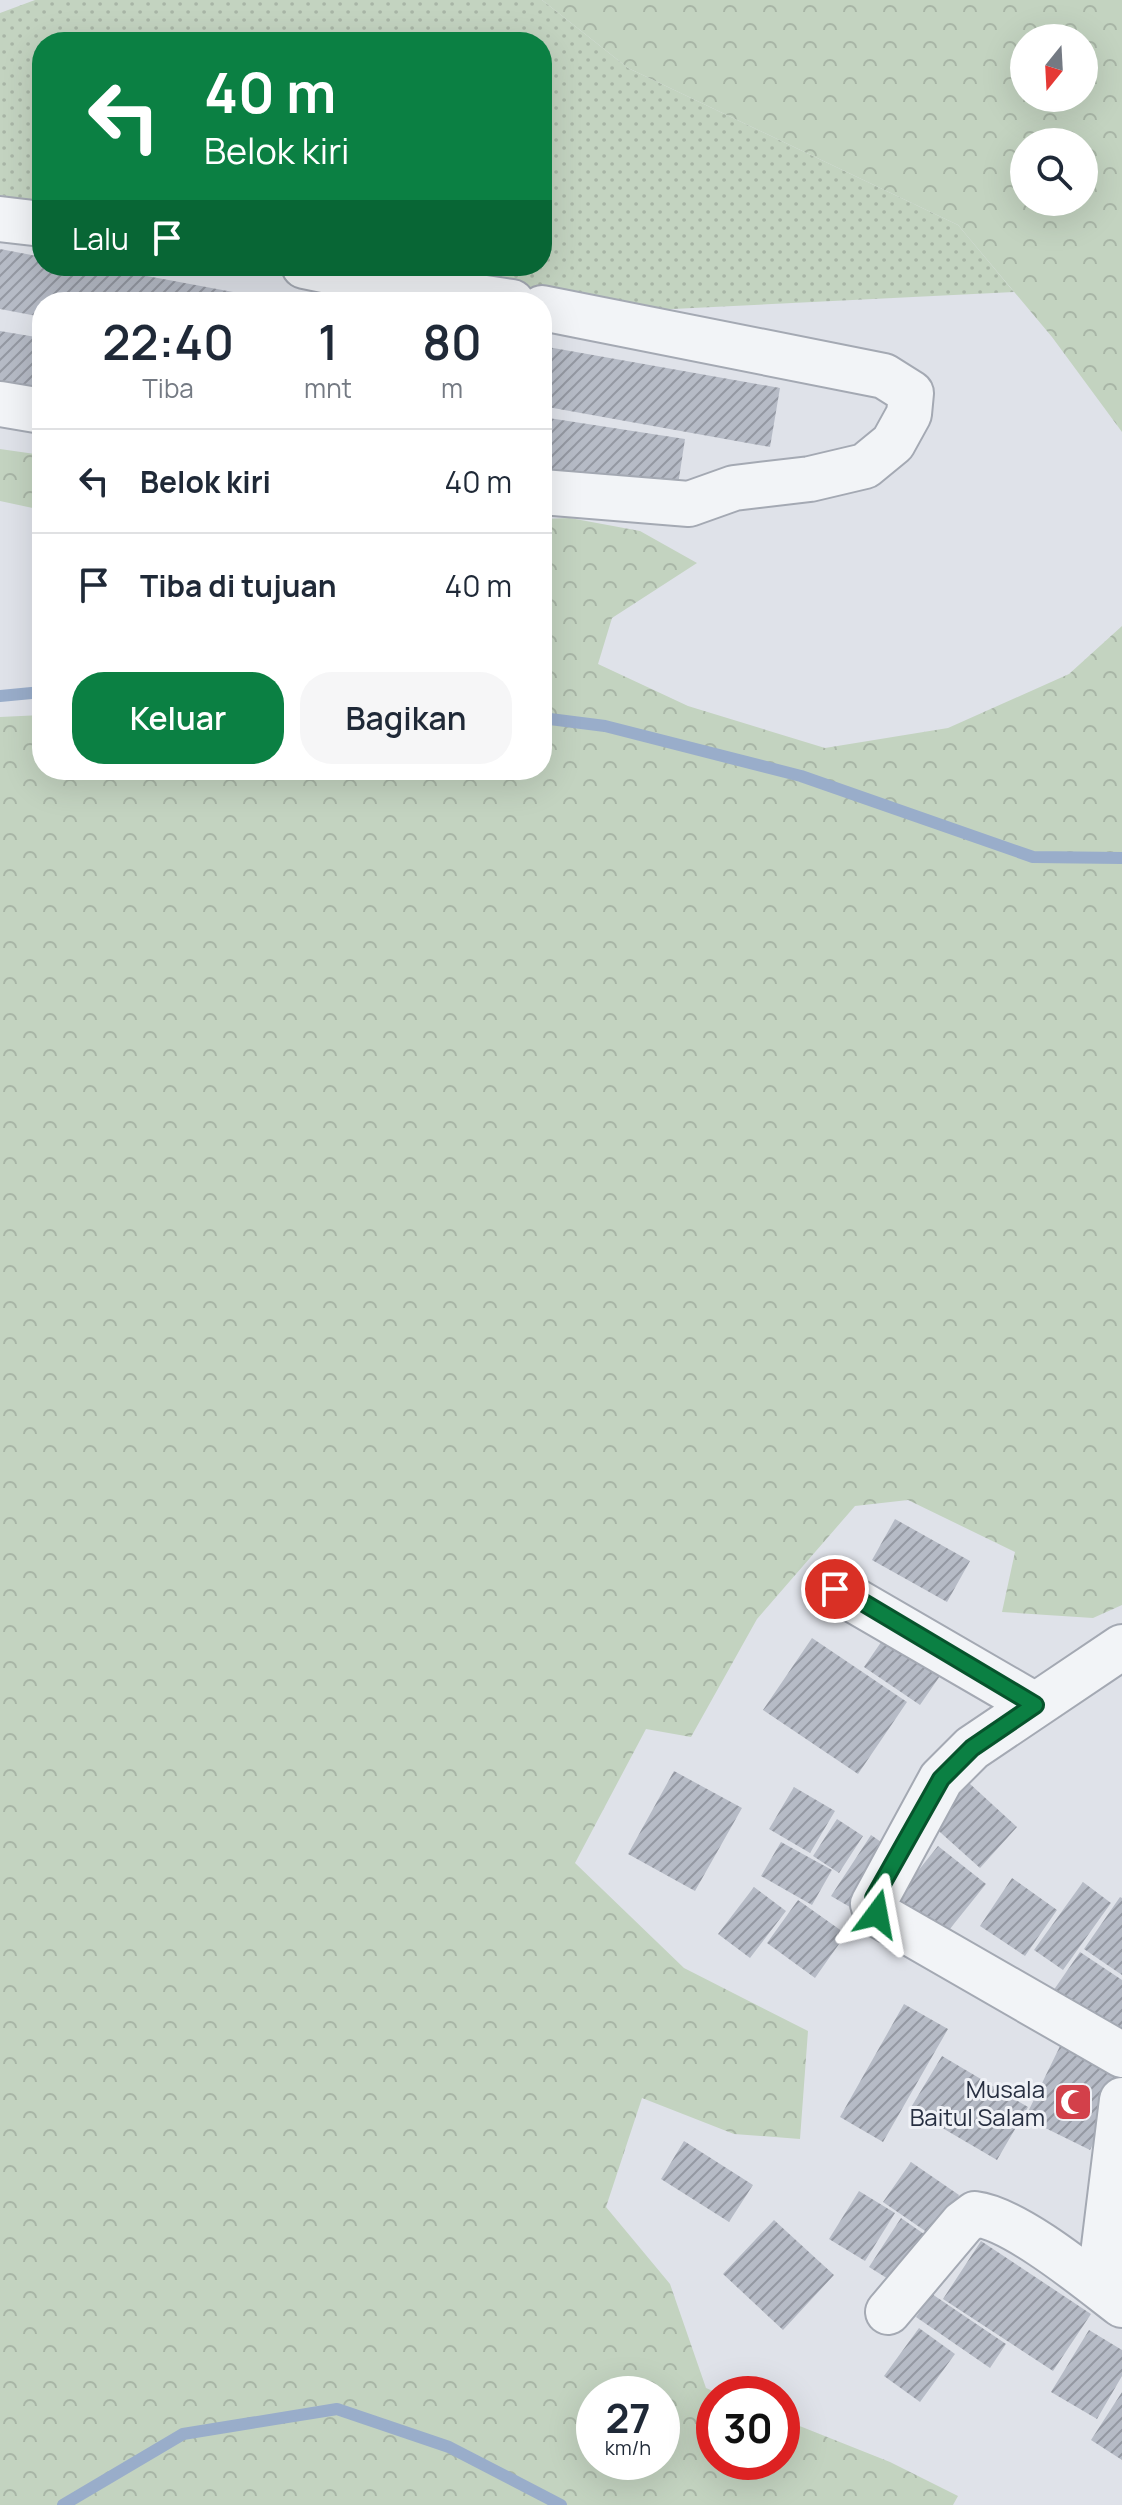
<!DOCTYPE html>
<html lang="id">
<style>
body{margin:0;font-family:Manrope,sans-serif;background:#f6f6f7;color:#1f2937;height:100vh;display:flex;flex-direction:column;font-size:30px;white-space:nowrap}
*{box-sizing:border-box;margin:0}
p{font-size:26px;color:#747a83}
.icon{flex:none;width:44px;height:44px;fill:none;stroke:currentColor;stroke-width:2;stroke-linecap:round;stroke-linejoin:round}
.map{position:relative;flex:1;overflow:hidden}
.drawer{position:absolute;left:32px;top:292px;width:520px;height:488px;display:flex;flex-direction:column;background:#fff;border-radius:32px;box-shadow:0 8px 32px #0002}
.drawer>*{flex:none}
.banner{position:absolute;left:32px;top:32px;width:520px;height:244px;border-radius:32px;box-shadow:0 8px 32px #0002;background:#0b8043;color:#fff;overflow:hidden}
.needle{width:52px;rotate:198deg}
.controls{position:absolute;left:1010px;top:24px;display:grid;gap:16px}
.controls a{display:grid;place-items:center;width:88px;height:88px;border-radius:50%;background:#fff;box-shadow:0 8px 32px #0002;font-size:40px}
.speed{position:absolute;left:576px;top:2376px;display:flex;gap:16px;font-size:40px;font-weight:700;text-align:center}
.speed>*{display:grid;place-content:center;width:104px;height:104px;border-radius:50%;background:#fff;box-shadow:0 8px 32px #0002;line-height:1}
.speed small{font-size:20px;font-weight:400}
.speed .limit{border:12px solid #d22;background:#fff;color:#111}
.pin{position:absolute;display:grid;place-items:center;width:68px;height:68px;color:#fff;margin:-34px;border:4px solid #fff;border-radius:50%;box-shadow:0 2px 8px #0007}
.me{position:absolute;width:88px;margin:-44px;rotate:13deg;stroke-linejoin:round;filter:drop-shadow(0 0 6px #0008)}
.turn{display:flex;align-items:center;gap:28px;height:168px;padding:0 40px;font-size:36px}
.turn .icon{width:104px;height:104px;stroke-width:2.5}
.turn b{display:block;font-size:56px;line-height:68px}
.then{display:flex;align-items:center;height:76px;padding:0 40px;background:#0003;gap:16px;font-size:30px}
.eta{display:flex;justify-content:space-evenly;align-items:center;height:136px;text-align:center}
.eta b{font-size:48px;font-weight:600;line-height:56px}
.primary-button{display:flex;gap:16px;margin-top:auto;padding:16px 40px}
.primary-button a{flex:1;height:92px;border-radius:32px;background:#0b8043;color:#fff;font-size:32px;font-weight:600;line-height:92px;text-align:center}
.primary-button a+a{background:#f6f6f7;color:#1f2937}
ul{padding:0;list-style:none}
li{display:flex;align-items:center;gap:24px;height:104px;padding:0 40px;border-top:2px solid #e0e1e3}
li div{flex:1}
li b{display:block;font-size:30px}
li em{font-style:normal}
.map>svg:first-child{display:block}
.grass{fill:url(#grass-dots)}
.forest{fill:url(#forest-crowns);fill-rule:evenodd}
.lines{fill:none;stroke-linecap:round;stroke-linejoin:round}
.stream{stroke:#99adca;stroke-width:12}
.building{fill:url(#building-hatch)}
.minor-casing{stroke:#a4a9b3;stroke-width:48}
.minor{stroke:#f2f4f7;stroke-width:44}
.route-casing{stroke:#07532c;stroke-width:20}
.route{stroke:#0b8043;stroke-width:14}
.labels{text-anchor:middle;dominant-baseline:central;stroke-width:6;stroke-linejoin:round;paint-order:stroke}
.poi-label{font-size:24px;fill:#272f41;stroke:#eff1f6;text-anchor:end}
</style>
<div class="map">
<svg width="1122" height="2505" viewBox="0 0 1122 2505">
<defs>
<pattern id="grass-dots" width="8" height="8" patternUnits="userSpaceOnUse" patternTransform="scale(2)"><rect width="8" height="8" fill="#c3d3c0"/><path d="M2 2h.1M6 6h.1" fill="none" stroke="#a8b5a6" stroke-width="1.8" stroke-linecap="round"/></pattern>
<pattern id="forest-crowns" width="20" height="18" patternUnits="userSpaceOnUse" patternTransform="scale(2)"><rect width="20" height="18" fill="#c3d3c0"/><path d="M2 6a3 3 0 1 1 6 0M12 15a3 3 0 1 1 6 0" fill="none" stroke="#a8b5a6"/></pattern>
<pattern id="building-hatch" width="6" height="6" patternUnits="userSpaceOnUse" patternTransform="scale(2)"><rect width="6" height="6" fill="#b6bbc6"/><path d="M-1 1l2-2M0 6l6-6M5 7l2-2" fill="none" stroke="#9498a2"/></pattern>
</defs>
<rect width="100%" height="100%" fill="#dfe2e9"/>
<!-- grass -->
<path class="grass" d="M35,0h507l86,68 330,157 56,67 -382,19 -243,-45h153v-224h-500v160l-42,-7v-182z"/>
<!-- forest -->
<path class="forest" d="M542,0h580v432l-70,-95 -94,-112 -330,-157zM1024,38h60v60h-60zM1024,142h60v60h-60z
M0,449l42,6v55l-42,-9z
M570,518l70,13 57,32 -85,55 -14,46 90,42 137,42 123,-20 121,-54 53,-48v979l-29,13 -91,-6 13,-60 -107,-52 -53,6 -98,113 -66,118 -45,-8 -71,134 109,105 124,63 -8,108 -66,-5 -92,-36 -36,109 64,77 36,104 14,6h-6v68h68v-43l108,43 68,34 -5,9h-953v-1788l42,-2v55h500v-251zM594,2394h68v68h-68z"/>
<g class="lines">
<!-- stream -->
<path class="stream" d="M0,696l42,-4
M542,718l63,8 196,50 232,81 89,1
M63,2505l120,-71 154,-25 112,38 112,58"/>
</g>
<!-- building -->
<path class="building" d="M0,249l42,8v9h51l194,36h-245v15l-42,-8z
M0,331l42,7v66l-42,-7z
M542,346l238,42 -10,59 -228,-41z
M542,417l143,22 -9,59 -134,-15z
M895,1519l75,42 -23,41 -75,-42z
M886,1635l56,38 -22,32 -56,-38z
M812,1638l95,64 -49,72 -95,-64z
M674,1771l68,37 -47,83 -67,-37z
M969,1783l48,44 -37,41 -49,-44z
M794,1787l41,24 -25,42 -41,-24z
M837,1819l26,17 -24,37 -26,-17z
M871,1835l23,16 -39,59 -24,-14z
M781,1842l51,28 -20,35 -51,-29z
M938,1846l48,38 -41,51 -48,-38z
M1012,1878l45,32 -32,46 -45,-30z
M1083,1882l28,21 -48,67 -29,-20z
M754,1887l32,24 -36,47 -32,-24z
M1120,1897l2,1v77l-38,-26z
M798,1900l48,34 -31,44 -48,-35z
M1080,1952l42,28v62l-71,-48z
M904,2004l44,25 -65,113 -43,-25z
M1063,2040l59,29v17l-32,64 -65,-32z
M942,2056l86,51 -31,53 -87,-51z
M684,2141l69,44 -24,37 -68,-43z
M911,2162l48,33 -28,40 -48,-33z
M859,2191l36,22 -30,48 -36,-22z
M901,2218l23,16 -31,48 -24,-15z
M774,2220l60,55 -51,55 -60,-56z
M981,2241l110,73 -38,57 -110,-72z
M932,2294l74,50 -16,24 -74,-51z
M919,2328l36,26 -35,48 -36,-26z
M1089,2330l33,20v26l-25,43 -46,-27z
M1122,2392v68l-31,-20z"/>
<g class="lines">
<!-- minor casing -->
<g class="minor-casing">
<path id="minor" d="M0,219l42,5
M304,266l82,17 126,19
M542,308l342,68 27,17 -2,21 -16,29 -28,23 -55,13 -76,9 -45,16 -147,-12
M0,404l42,7
M835,1589l200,116
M1122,1647l-150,101 -31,31 -68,125 4,10 245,141
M1099,2287l23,-187
M888,2312l75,-89 12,-9c41,5 113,65 147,91"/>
</g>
<!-- minor -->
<use href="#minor" class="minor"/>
</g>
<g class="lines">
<!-- route casing -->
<g class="route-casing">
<path id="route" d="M835,1589l24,11 176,105 -63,43 -31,31 -67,119 3,16"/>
</g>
<!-- route -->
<use href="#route" class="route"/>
</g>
<!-- icons -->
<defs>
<g id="mosque-square" transform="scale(2)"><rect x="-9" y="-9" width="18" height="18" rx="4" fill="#d3404a" stroke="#eff1f6"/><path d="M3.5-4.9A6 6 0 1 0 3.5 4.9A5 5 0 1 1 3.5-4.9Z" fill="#fff"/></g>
</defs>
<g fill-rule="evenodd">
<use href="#mosque-square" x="1073" y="2102"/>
</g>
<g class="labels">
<!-- poi labels -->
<g class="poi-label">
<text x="1045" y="2088">Musala<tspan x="1045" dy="28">Baitul Salam</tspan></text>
</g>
</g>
</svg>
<div class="controls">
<a><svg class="needle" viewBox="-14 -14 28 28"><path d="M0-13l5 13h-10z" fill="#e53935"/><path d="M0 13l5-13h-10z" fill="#747a83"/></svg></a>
<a><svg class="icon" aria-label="search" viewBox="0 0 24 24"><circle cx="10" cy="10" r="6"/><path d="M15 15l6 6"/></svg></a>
</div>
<div class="speed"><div>27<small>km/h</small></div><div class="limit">30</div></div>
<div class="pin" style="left:835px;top:1589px;background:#d93025"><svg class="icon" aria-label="arrive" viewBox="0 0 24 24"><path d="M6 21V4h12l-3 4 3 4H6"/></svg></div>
<svg class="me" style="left:877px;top:1914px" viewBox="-20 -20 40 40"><path d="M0-17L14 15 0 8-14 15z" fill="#0b8043" stroke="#fff" stroke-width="4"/></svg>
<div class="banner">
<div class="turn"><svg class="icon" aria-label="left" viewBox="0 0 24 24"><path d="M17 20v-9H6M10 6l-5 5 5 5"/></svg><div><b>40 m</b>Belok kiri</div></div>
<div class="then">Lalu<svg class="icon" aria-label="arrive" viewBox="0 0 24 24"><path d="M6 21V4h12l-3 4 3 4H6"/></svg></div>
</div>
<section class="drawer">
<div class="eta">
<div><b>22:40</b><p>Tiba</p></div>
<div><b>1</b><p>mnt</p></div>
<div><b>80</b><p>m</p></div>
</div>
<ul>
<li><svg class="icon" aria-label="left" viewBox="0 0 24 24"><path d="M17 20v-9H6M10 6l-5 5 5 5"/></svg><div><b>Belok kiri</b></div><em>40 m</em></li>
<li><svg class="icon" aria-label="arrive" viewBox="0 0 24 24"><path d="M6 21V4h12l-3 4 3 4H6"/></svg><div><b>Tiba di tujuan</b></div><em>40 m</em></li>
</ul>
<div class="primary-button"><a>Keluar</a><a>Bagikan</a></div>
</section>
</div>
